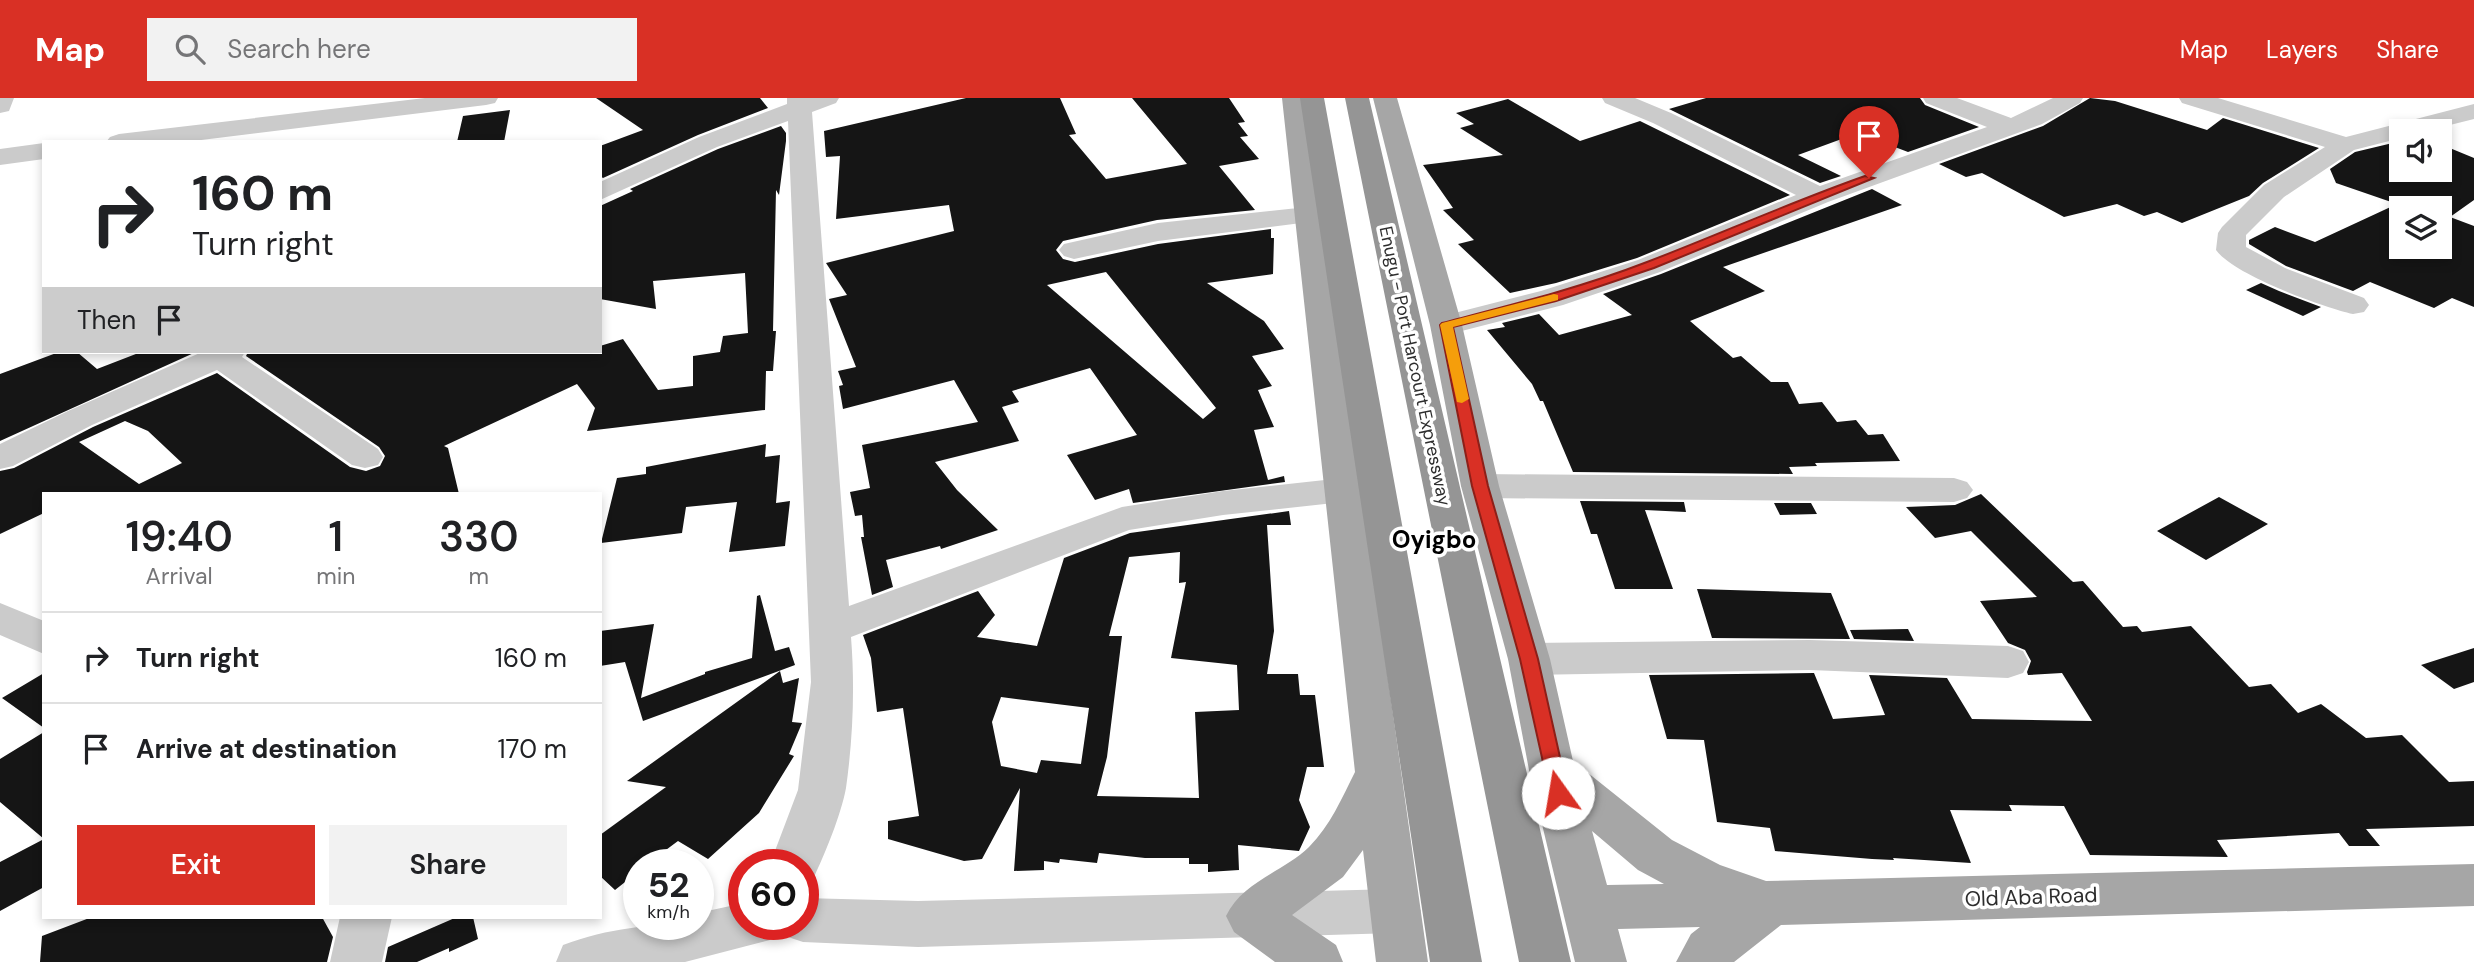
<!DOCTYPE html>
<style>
body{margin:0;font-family:"DM Sans",sans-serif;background:#f2f2f2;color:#202124;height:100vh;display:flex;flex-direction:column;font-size:26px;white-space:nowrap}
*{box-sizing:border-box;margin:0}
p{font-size:23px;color:#757577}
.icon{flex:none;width:38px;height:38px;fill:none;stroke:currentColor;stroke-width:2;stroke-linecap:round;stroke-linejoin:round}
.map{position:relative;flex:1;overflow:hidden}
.sheet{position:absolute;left:42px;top:394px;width:560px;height:427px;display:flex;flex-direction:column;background:#fff;border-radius:0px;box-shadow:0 4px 10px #0003}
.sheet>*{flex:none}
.banner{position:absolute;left:42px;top:42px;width:560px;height:214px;border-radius:0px;box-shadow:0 4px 10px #0003;background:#fff;color:#202124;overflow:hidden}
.fabs{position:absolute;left:2389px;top:21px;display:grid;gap:14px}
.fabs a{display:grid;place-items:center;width:63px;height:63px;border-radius:0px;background:#fff;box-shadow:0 4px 10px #0003;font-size:35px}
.speed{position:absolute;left:623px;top:751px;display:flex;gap:14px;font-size:35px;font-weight:700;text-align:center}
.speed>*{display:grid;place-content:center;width:91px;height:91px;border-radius:50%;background:#fff;box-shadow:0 4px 10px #0003;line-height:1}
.speed small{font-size:18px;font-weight:400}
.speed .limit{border:10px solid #d22;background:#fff;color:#111}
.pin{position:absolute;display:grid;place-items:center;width:60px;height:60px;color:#fff;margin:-72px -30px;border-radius:50% 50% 50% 0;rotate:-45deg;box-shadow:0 0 7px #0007}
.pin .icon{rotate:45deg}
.me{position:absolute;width:77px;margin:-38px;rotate:347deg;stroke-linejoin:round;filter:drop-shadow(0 0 5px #0008)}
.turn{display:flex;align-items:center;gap:24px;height:147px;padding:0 35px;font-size:32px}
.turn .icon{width:91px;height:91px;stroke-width:2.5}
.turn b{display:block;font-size:49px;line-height:60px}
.then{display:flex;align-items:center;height:66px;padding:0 35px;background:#0003;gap:14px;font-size:26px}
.eta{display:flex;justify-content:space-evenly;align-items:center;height:119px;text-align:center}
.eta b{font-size:42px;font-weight:600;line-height:49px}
.button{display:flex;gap:14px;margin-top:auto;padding:14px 35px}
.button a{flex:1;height:80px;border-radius:0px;background:#d93025;color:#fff;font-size:28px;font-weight:600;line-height:80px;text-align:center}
.button a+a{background:#f2f2f2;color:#202124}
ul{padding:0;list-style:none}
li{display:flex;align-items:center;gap:21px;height:91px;padding:0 35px;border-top:2px solid #e0e0e0}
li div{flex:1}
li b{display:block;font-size:26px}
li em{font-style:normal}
header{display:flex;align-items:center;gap:42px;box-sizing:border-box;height:98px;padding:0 35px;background:#d93025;color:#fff}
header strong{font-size:33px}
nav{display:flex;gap:38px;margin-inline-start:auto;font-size:24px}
.search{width:490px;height:63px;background:#f2f2f2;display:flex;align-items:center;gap:18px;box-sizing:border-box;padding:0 24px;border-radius:0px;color:#757577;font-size:26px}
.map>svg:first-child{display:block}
.building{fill:#151515;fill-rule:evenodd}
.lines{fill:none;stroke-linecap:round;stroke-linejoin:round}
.minor{fill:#cbcbcb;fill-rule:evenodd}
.major{fill:#a6a6a6;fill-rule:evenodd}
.highway{fill:#959595;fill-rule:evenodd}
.route{fill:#d93025;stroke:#8d1f18;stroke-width:2}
.slow{fill:#f59e0b}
.labels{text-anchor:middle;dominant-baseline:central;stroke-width:7;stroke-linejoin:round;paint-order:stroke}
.street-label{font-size:18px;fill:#2e2e2e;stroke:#fff}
.near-street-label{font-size:21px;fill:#2e2e2e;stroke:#fff}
.district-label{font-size:24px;font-weight:bold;fill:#000;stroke:#fff}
</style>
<header>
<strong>Map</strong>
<div class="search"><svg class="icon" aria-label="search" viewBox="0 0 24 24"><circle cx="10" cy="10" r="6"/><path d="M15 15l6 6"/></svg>Search here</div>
<nav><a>Map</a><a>Layers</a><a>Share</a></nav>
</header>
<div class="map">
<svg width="2474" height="864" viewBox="0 0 2474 864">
<rect width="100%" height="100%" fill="#fff"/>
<!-- building -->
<path class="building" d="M596,0h164l8,10 -70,27 -95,43 -3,-2v-30l43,-16z
M966,0h94l16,36 -7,1 37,44 81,-15 -55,-66h97l16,24 -7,1 10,13 -8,1 19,22 -40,7 36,44 -98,10 -94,21 -7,9 7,9 12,3 83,-18 113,-15v9h3l-1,36 -66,9 57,38 20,28 -32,7 20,30 -14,4 16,37 -20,3 14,50 16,-4 1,6 -152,21 -4,-14 -34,11 -28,-45 70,-20 -47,-67 -78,23 7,11 -17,5 17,34 -84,21 22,28 41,40 -57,19 -1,-3 -54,14 7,27 -21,8 -11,-58h3l-2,-22 -7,1 -5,-24 20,-4 -8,-43 116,-23 -24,-42 -111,29 -4,-23 4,-1 -5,-14 18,-4 -27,-68 18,-4 -21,-32 128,-32 -5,-26 -113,14 4,-63 -14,1 -2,-26zM1106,174l110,136 -13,11 -156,-134z
M1706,0h214l5,7 54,22 -71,25 -50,-19 -60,22 43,21 -21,7 -151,-74z
M2090,0l25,3 92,29 16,-12 96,30 -56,35 -14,13 -67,27 -25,-11 -13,4 -27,-12 -53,13 -82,-44 -16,4 -27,-13 104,-38z
M1508,1l72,42 60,-20 150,74 -153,63 -81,25 -46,10 -52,-49 16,-4 -31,-30 10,-2 -30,-43 80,-10 -43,-27 14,-4 -18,-11z
M510,12l-6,32h-47l6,-26z
M781,28l5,7v8l-7,54 -3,-5 -3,141h3l-3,40h-7l-1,39 -178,21 8,-23 -18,-24 -133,62 4,2 11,46h-415v19l-44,21v-63l14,-3 79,-41 124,-54 133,94 16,4 14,-5 5,-10 -6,-9 -133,-91 2,-4h352v-6l23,-7 35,51 35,-4v-30l27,-4 3,-16 25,-3 -3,-60 -92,8 3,28 -56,-10v-93l33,-15 -3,-2 88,-40zM125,323l23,10 34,32 -43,21 -60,-42z
M2401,43v29h39v-26l34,14v42l-24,17 24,9v81l-22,-9 -18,10 -64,-26 -17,9 -67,-25 -37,-22v-4l26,-13 40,15 82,-38 -61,-21 -6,-14 25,-17zM2401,110h39v39h-39z
M1872,91l30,16 -179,62 42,24 -75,30 43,37 8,-2 30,26h17l11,22 23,-2 15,20 19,-2 12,15 15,-1 17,27 -85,2 2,3 -28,1 4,7 -220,-2 -30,-71h-3l-8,-17 -45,-54 18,-3 -3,-4 37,-9 20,21 73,-20 -29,-21 58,-20z
M2261,185l18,8 42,16 -18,9 -57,-26z
M59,254h18l20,17 44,-17h55l-196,89v-67z
M766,346l-1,13 15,-2 -4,48 14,-2 -5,45 -56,6 8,-50 -51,5 -4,26 -81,10 16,-65 29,-4v-7z
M1981,396l92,88 10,-1 40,46 14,-1 5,6 49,-6 58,61 22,-3 27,29 23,-9 45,34 36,-3 47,47 25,-1v45l-108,3 14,17h-31l-10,-13 -122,7 11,17 -138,-2 -26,-49 -55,-1 3,6 -62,-1 21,53 -78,-5 1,2 -22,-1 -97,-8 -5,-23 -53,-6 -13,-82 -37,-1 -18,-64 165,-2 19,46 52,-4 -16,-40 78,3 25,41 120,2 -30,-48 -34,2 -1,-3 4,-11 -6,-11 -17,-7 -28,-42 57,-4 -66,-66 -36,7 -29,-31 49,-2z
M2219,399l49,27 -62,36 -49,-29z
M1580,403l104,1 2,10 -41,-2 28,79h-58l-18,-55h-6z
M1774,405h37l6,11 -37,1z
M1289,413l2,14h-24l7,106 -7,43h31l2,21h15l9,72h-17l-8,33 11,27 -11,24 -61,-6 1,25 -31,2v-8h-19v-6h-44l-46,-5 -2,10 -37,-4 -1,4 -15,-2v9l-30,1 6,-83 -38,71 -18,2 -76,-22v-18l31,-5 -16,-108 -26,4 -6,-54 -8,-23 115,-44 17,24 -18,22 60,9 27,-88 66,-25zM1180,454l-1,31 7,-1 -15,76 66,7 2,45 -44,2 4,86 -102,-2 10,-39 15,-121h-13l20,-79zM1001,599l88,11 -8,56 -40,-4 -4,13 -36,-7 -9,-44z
M1697,491l134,4 19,46 -138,-1z
M760,497l15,56 14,-4 6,18 -152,56 -18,-59 -25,4v-35l54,-7 -13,74 64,-24v-2l47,-14 5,-62z
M1908,531l6,12 -60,-2 -4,-9z
M2474,550v34l-20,7 -33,-24z
M780,573l3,12 16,-5 -7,44 10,1 -13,31 5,2 -35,57 -51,46 -30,-18 -31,23h-8v7l-24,19 -15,-14v-41l66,-48 -39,-6z
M44,575v55l-42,-30z
M44,634v107l-44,-37v-43z
M44,741v48l-44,24v-49z
M92,819h230l11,20 -6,25h-287l2,-26z
M457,819h16l5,22 -29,13v-4l-32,14h-32l3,-15z"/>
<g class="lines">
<!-- minor -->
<path class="minor" d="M0,0h14l-5,13 -9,2z
M425,0h73l-3,5 -9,2 -301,37h-79l4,-5 9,-3z
M787,0h52l-3,5 -24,9 37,494 273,-99 101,-16 120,-13 13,4 6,8 -6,8 -13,4 -120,13 -94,15 -278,107c4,50 2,101 -5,151 -5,27 -21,66 -33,91l-10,3v-18h-33l28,-74 13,-108 -23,-561 -71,26 -117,53v-18l99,-45 88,-33z
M1602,0h33l36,15 149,73 167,-59 -61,-24 -3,-5h34l54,20 42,-20h30l-3,5 -38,21 -214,78 -168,70 -97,33 -117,30 -11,-3 -5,-7 5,-7 106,-27 97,-31 158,-65 -143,-72 -48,-20z
M2179,0h39l128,39 128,-33v15l-48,12h-25v7l-47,12 -70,47 -38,38v12l39,21 79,30 5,7 -5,7 -11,2c-31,-7 -119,-39 -137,-64l2,-17 4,-6 42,-42 61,-38 -143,-44z
M44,45v16l-44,6v-16z
M1307,109l10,2 4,6 -4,6 -159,20 -84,18 -10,-3 -5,-6 5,-6 94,-21z
M202,254h43l-3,5 136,92 5,8 -5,8 -13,3 -13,-3 -135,-95 -125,55 -79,41 -13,3v-25l68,-33z
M1480,376l474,4 13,4 6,8 -6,8 -13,4 -474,-4 -13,-4 -6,-8 6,-8z
M0,505l44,18v33l-44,-19z
M1810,542l198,6 15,5 6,11 -6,11 -15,5 -198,-8 -281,5 -15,-5 -6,-11 6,-11 15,-5z
M1395,791l18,6 8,16 -8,16 -18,6 -477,14 -115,-5 -18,-6 -6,-12h24v-26l115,3z
M744,805v21h34l-8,16 -85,22h-129l7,-17c46,-17 87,-21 135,-21v-11z
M340,819h52l-10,45h-52z"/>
<!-- major -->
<path class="major" d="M1282,0h24l122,864h-52l-13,-112 -20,27 -51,38 44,30 7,17h-68l-41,-30 -8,-16c16,-34 57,-44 83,-69 21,-21 33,-49 46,-75z
M1373,0h24l65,227 37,161 51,173 23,102 99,79 48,25 46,16 708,-17v42l-693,19 -47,37h-58l15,-28 9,-7 -82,2 9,33h-52l-46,-192 -21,-111 -47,-173 -31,-161zM1592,733l46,39 26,14 -57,1z"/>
<!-- highway -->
<path class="highway" d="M1300,0h24l158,864h-52z
M1345,0h24l202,864h-52z"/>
</g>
<!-- route -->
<path class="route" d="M1865,78l9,2 -220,90 -98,33 -103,26 35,159 50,173 30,134 -3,5 -7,3 -7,-3 -31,-139 -48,-173 -32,-161 2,-2c69,-18 138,-35 205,-61 73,-28 144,-60 218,-86z"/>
<!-- slow -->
<path class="slow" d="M1554,196l4,1v5l-105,27 16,72 -7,4 -5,-1 -17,-77 2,-2z"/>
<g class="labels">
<!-- street labels -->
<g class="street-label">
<text transform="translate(1415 268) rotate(78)">Enugu - Port Harcourt Expressway</text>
</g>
<!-- near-street labels -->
<g class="near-street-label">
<text transform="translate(2031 799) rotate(-2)">Old Aba Road</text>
</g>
<!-- district labels -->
<g class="district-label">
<text x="1434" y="441">Oyigbo</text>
</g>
</g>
</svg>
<div class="fabs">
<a><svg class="icon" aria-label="sound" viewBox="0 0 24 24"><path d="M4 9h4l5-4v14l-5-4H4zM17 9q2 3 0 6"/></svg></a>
<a><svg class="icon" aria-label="layers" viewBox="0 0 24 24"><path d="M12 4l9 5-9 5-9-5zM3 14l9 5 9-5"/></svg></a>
</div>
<div class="speed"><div>52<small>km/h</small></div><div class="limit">60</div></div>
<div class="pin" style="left:1869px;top:80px;background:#d93025"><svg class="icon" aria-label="arrive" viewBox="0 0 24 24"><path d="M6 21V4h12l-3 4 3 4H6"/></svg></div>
<svg class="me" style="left:1558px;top:695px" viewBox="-20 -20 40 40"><circle r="19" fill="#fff"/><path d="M0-13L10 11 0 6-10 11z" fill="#d93025"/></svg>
<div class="banner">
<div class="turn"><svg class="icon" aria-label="right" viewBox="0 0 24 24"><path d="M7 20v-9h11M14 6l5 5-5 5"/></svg><div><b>160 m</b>Turn right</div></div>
<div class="then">Then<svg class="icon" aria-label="arrive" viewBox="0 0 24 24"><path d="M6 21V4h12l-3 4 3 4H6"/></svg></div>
</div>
<section class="sheet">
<div class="eta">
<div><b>19:40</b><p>Arrival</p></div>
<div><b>1</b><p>min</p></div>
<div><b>330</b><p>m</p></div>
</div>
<ul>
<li><svg class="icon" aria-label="right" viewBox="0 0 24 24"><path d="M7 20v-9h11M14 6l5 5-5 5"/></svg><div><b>Turn right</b></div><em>160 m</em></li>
<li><svg class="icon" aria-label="arrive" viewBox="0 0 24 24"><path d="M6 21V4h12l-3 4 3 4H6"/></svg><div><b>Arrive at destination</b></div><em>170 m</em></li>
</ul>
<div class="button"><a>Exit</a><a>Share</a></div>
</section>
</div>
